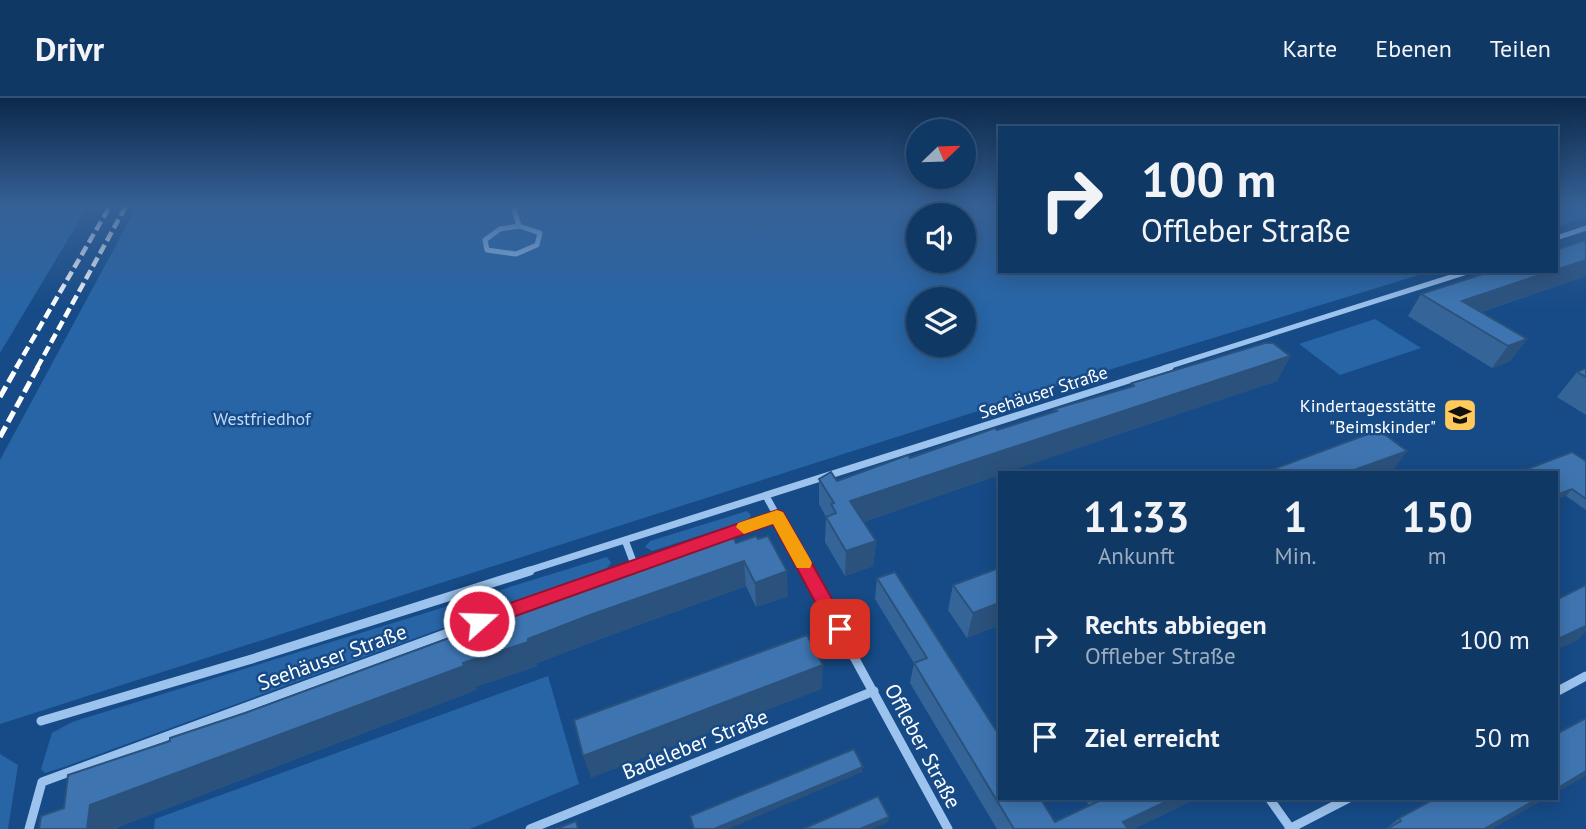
<!DOCTYPE html>
<html lang="de">
<meta charset="utf-8">
<style>
body{margin:0;font-family:"PT Sans",sans-serif;background:#1e436e;color:#f1f3f6;height:100vh;display:flex;flex-direction:column;font-size:26px;white-space:nowrap}
*{box-sizing:border-box;margin:0}
p{font-size:23px;color:#9cacbf}
.icon{flex:none;width:38px;height:38px;fill:none;stroke:currentColor;stroke-width:2;stroke-linecap:round;stroke-linejoin:round}
.map{position:relative;flex:1;overflow:hidden}
.sheet{position:absolute;left:998px;top:373px;width:560px;height:329px;display:flex;flex-direction:column;background:#103865;border-radius:0px;box-shadow:0 4px 18px #0003,0 0 0 2px #305279}
.sheet>*{flex:none}
.guide{position:absolute;left:998px;top:28px;width:560px;height:147px;border-radius:0px;box-shadow:0 4px 18px #0003,0 0 0 2px #305279;background:#103865;color:#f1f3f6;overflow:hidden}
.needle{width:46px;rotate:67deg}
.buttons{position:absolute;left:906px;top:21px;display:grid;gap:14px}
.buttons a{display:grid;place-items:center;width:70px;height:70px;border-radius:50%;background:#103865;box-shadow:0 4px 18px #0003,0 0 0 2px #305279;font-size:35px}
.pin{position:absolute;display:grid;place-items:center;width:60px;height:60px;color:#fff;margin:-30px;border-radius:14px;box-shadow:0 4px 10px #0006}
.me{position:absolute;width:77px;margin:-38px;rotate:70deg;stroke-linejoin:round;filter:drop-shadow(0 0 5px #0008)}
.turn{display:flex;align-items:center;gap:24px;height:147px;padding:0 28px;font-size:32px}
.turn .icon{width:91px;height:91px;stroke-width:2.5}
.turn b{display:block;font-size:49px;line-height:60px}
.eta{display:flex;justify-content:space-evenly;align-items:center;height:119px;text-align:center}
.eta b{font-size:42px;font-weight:700;line-height:49px}
ul{padding:0;list-style:none}
li{display:flex;align-items:center;gap:21px;height:98px;padding:0 28px}
li div{flex:1}
li b{display:block;font-size:26px}
li em{font-style:normal}
header{display:flex;align-items:center;gap:42px;box-sizing:border-box;height:98px;padding:0 35px;background:#103865;border-bottom:2px solid #305279}
header strong{font-size:33px}
nav{display:flex;gap:38px;margin-inline-start:auto;font-size:24px}
.map>svg:first-child{display:block}
.green{fill:#2865a6;fill-rule:evenodd}
.lines{fill:none;stroke-linecap:round;stroke-linejoin:round}
.street-far2{stroke:#9cc3ee;stroke-width:5}
.street-far1{stroke:#9cc3ee;stroke-width:7}
.street{stroke:#9cc3ee;stroke-width:9}
.rail-far1{stroke:#fff;stroke-width:4.5;stroke-dasharray:10 4.5;stroke-linecap:butt}
.rail{stroke:#fff;stroke-width:5;stroke-dasharray:12 5;stroke-linecap:butt}
.wall{fill:#356598}
.shaded-wall{fill:#2b527c}
.building{fill:#3e75b1;stroke:#2b527c;stroke-width:2}
.route{fill:#e11d48;stroke:#92132f;stroke-width:2}
.slow{fill:#f59e0b}
.labels{text-anchor:middle;dominant-baseline:central;stroke-width:5;stroke-linejoin:round;paint-order:stroke}
.street-label{font-size:18px;fill:#fff;stroke:#164b87}
.poi-label{font-size:18px;fill:#fff;stroke:#164b87;text-anchor:end}
.park-label{font-size:18px;fill:#c1ddfa;stroke:#164b87}
.near-street-label{font-size:21px;fill:#fff;stroke:#164b87}
</style>
<header>
<strong>Drivr</strong>
<nav><a>Karte</a><a>Ebenen</a><a>Teilen</a></nav>
</header>
<div class="map">
<svg width="1586" height="731" viewBox="0 0 1586 731">
<rect width="100%" height="100%" fill="#164b87"/>
<!-- green -->
<path class="green" d="M0,108h88l-88,147z
M137,108h862v65h433l-376,115 -1056,338v-264zM919,117h45v46h-45zM919,201h45v46h-45z
M1556,108h30v11l-30,10z
M1375,221l46,29 -81,27 -41,-31z
M747,413l4,4 -3,5 -96,31 -7,-4 5,-6z
M607,459l4,6 -4,5 -543,199 -19,6 -4,-4 11,-36 20,-11z
M548,578l31,108 -109,45h-316l1,-10z
M0,656l18,11 -10,64h-8z"/>
<g class="lines">
<!-- street-far2 -->
<path class="street-far2" d="M513,108l6,20
M519,128l21,7 -3,12 -21,9 -29,-4 -2,-10 15,-11z
M1556,140l30,-10
M1164,270l306,-97"/>
<!-- street-far1 -->
<path class="street-far1" d="M766,398l42,76
M625,442l9,24
M524,474l646,-205
M612,474l165,-56"/>
<!-- street -->
<path class="street" d="M807,473l141,258
M1556,594l30,-16
M41,623l214,-63 275,-87
M1269,700l22,31
M29,731l13,-47 574,-211
M530,731l344,-138
M1289,731l60,-31"/>
<!-- rail-far1 -->
<path class="rail-far1" d="M16,270l94,-162
M37,270l89,-162"/>
<!-- rail -->
<path class="rail" d="M0,299l17,-30
M0,339l38,-70"/>
</g>
<!-- wall -->
<path class="wall" d="M913,108h40l-1,7 -11,2h-19z
M1586,142v36l-105,36 46,27 -17,22 -18,7 -84,-52 13,-22z
M1290,258l-13,25 -278,91v3l-136,47 13,19 -3,25 -28,10 -20,-34 1,-25 -7,-13v-25l18,2 216,-69 1,-3 77,-22 1,-4z
M1586,270v47l-29,-18 20,-25z
M1586,363v49l-20,-14z
M736,445l52,53 -32,11 -10,-21 -149,54 -60,23v3l-62,21 1,3 -358,137v2h-79l25,-21 106,-67 75,-28z
M999,470v57l-32,13 -19,-28 5,-25z
M877,480l178,244 34,-17 -2,-2 3,-5h108l-65,31h-136l-87,-146 4,-20 -39,-64z
M1399,720l93,11h-106z"/>
<!-- shaded-wall -->
<path class="shaded-wall" d="M885,108h12l-12,3z
M929,108h24l-1,7 -11,2h-15l1,-8z
M1586,162v16l-124,42v-17l90,-30h4v-1z
M1527,241l-17,22 -18,7 16,-22z
M1290,258l-13,25 -269,91h-9v3l-151,52 2,-26z
M1407,353l-15,21h-43z
M1572,391l-6,7 -10,4v-5z
M876,443l-3,25 -28,10 1,-25z
M744,463l2,25 -149,54 -60,23v3l-62,21 1,3 -358,137v2h-31l3,-24 500,-190z
M787,473l1,25 -32,11 -1,-24z
M999,505v22l-32,13 6,-25z
M1586,528v6l-8,8 -22,10v-10z
M823,567l-1,24 -231,89 -8,-22z
M863,669l-1,5 -134,57h-14z
M1586,673v5l-30,17v-4z
M1174,700h24l-65,31h-14l4,-7z
M1539,700h8l-55,31h-8z
M889,719l-1,5 -16,7h-12z"/>
<!-- building -->
<path class="building" d="M1586,142v20l-30,10v-20z
M1492,173h60l-90,30 65,38 -19,7 -87,-52z
M1265,245h8l17,13 -440,145 26,40 -30,10 -20,-34 10,-4 -5,-9 3,-1 -15,-24 12,-7 6,9 71,-26 2,3 85,-30 2,2 60,-19 -3,-2 80,-23 -2,-3z
M1586,270v9l-9,-5z
M1379,332l28,21 -58,21h-83z
M1572,354l14,9v38l-14,-10 -16,6v-23h-36z
M732,436l4,9 20,-7 2,3 10,-3 19,35 -32,12 -11,-22 -154,54 -62,24v3l-65,21 1,3 -374,139 -3,24h-48l2,-13 23,-8 4,-33 102,-34v-3l75,-25z
M999,470v35l-26,10 -20,-28z
M895,474l104,163v63h41l15,24 50,-24h69l-51,24 5,7h-114l-100,-166 13,-5 -50,-80z
M1586,487v41l-30,14v-40z
M807,537l16,30 -240,91 -9,-36z
M1586,620v53l-30,18v-55z
M854,651l9,18 -149,62h-20l-4,-13z
M878,698l11,21 -29,12h-57z
M1436,700h103l-55,31h-97l14,-8 -2,-3z
M576,723l2,8h-22z"/>
<!-- sky -->
<linearGradient id="sky" x2="0" y2="1"><stop stop-color="#0c294a"/><stop offset="0.51" stop-color="#366196"/><stop offset="1" stop-color="#366196" stop-opacity="0"/></linearGradient>
<rect width="1586" height="211" fill="url(#sky)"/>
<!-- route -->
<path class="route" d="M777,412l6,2 63,112 3,5 -3,6h-13l-60,-111 -294,105 -6,-2 -3,-6 3,-5z"/>
<!-- slow -->
<path class="slow" d="M777,412l6,2 27,47 2,4 -2,5h-13l-24,-44 -29,10 -8,-7 2,-4z"/>
<!-- icons -->
<defs>
<g id="school-square" transform="scale(1.75)"><rect x="-9" y="-9" width="18" height="18" rx="4" fill="#ffca59" stroke="#164b87"/><path d="M0-5L7-2L0 1L-7-2ZM-4 1L0 2.5L4 1V4Q0 6-4 4Z" fill="#111"/></g>
</defs>
<g fill-rule="evenodd">
<use href="#school-square" x="1460" y="317"/>
</g>
<g class="labels">
<!-- street labels -->
<g class="street-label">
<text transform="translate(1043 294) rotate(-18)">Seehäuser Straße</text>
</g>
<!-- poi labels -->
<g class="poi-label">
<text x="1436" y="307">Kindertagesstätte<tspan x="1436" dy="21">"Beimskinder"</tspan></text>
</g>
<!-- park labels -->
<g class="park-label">
<text x="262" y="320">Westfriedhof</text>
</g>
<!-- near-street labels -->
<g class="near-street-label">
<text transform="translate(332 559) rotate(-20)">Seehäuser Straße</text>
<text transform="translate(695 646) rotate(-22)">Badeleber Straße</text>
<text transform="translate(923 648) rotate(62)">Offleber Straße</text>
</g>
</g>
</svg>
<div class="buttons">
<a><svg class="needle" viewBox="-14 -14 28 28"><path d="M0-13l5 13h-10z" fill="#e53935"/><path d="M0 13l5-13h-10z" fill="#9cacbf"/></svg></a>
<a><svg class="icon" aria-label="sound" viewBox="0 0 24 24"><path d="M4 9h4l5-4v14l-5-4H4zM17 9q2 3 0 6"/></svg></a>
<a><svg class="icon" aria-label="layers" viewBox="0 0 24 24"><path d="M12 4l9 5-9 5-9-5zM3 14l9 5 9-5"/></svg></a>
</div>
<div class="pin" style="left:840px;top:531px;background:#d93025"><svg class="icon" aria-label="arrive" viewBox="0 0 24 24"><path d="M6 21V4h12l-3 4 3 4H6"/></svg></div>
<svg class="me" style="left:479px;top:523px" viewBox="-20 -20 40 40"><circle r="17" fill="#e11d48" stroke="#fff" stroke-width="3"/><path d="M0-11L8 9 0 5-8 9z" fill="#fff"/></svg>
<div class="guide">
<div class="turn"><svg class="icon" aria-label="right" viewBox="0 0 24 24"><path d="M7 20v-9h11M14 6l5 5-5 5"/></svg><div><b>100 m</b>Offleber Straße</div></div>
</div>
<section class="sheet">
<div class="eta">
<div><b>11:33</b><p>Ankunft</p></div>
<div><b>1</b><p>Min.</p></div>
<div><b>150</b><p>m</p></div>
</div>
<ul>
<li><svg class="icon" aria-label="right" viewBox="0 0 24 24"><path d="M7 20v-9h11M14 6l5 5-5 5"/></svg><div><b>Rechts abbiegen</b><p>Offleber Straße</p></div><em>100 m</em></li>
<li><svg class="icon" aria-label="arrive" viewBox="0 0 24 24"><path d="M6 21V4h12l-3 4 3 4H6"/></svg><div><b>Ziel erreicht</b></div><em>50 m</em></li>
</ul>
</section>
</div>
